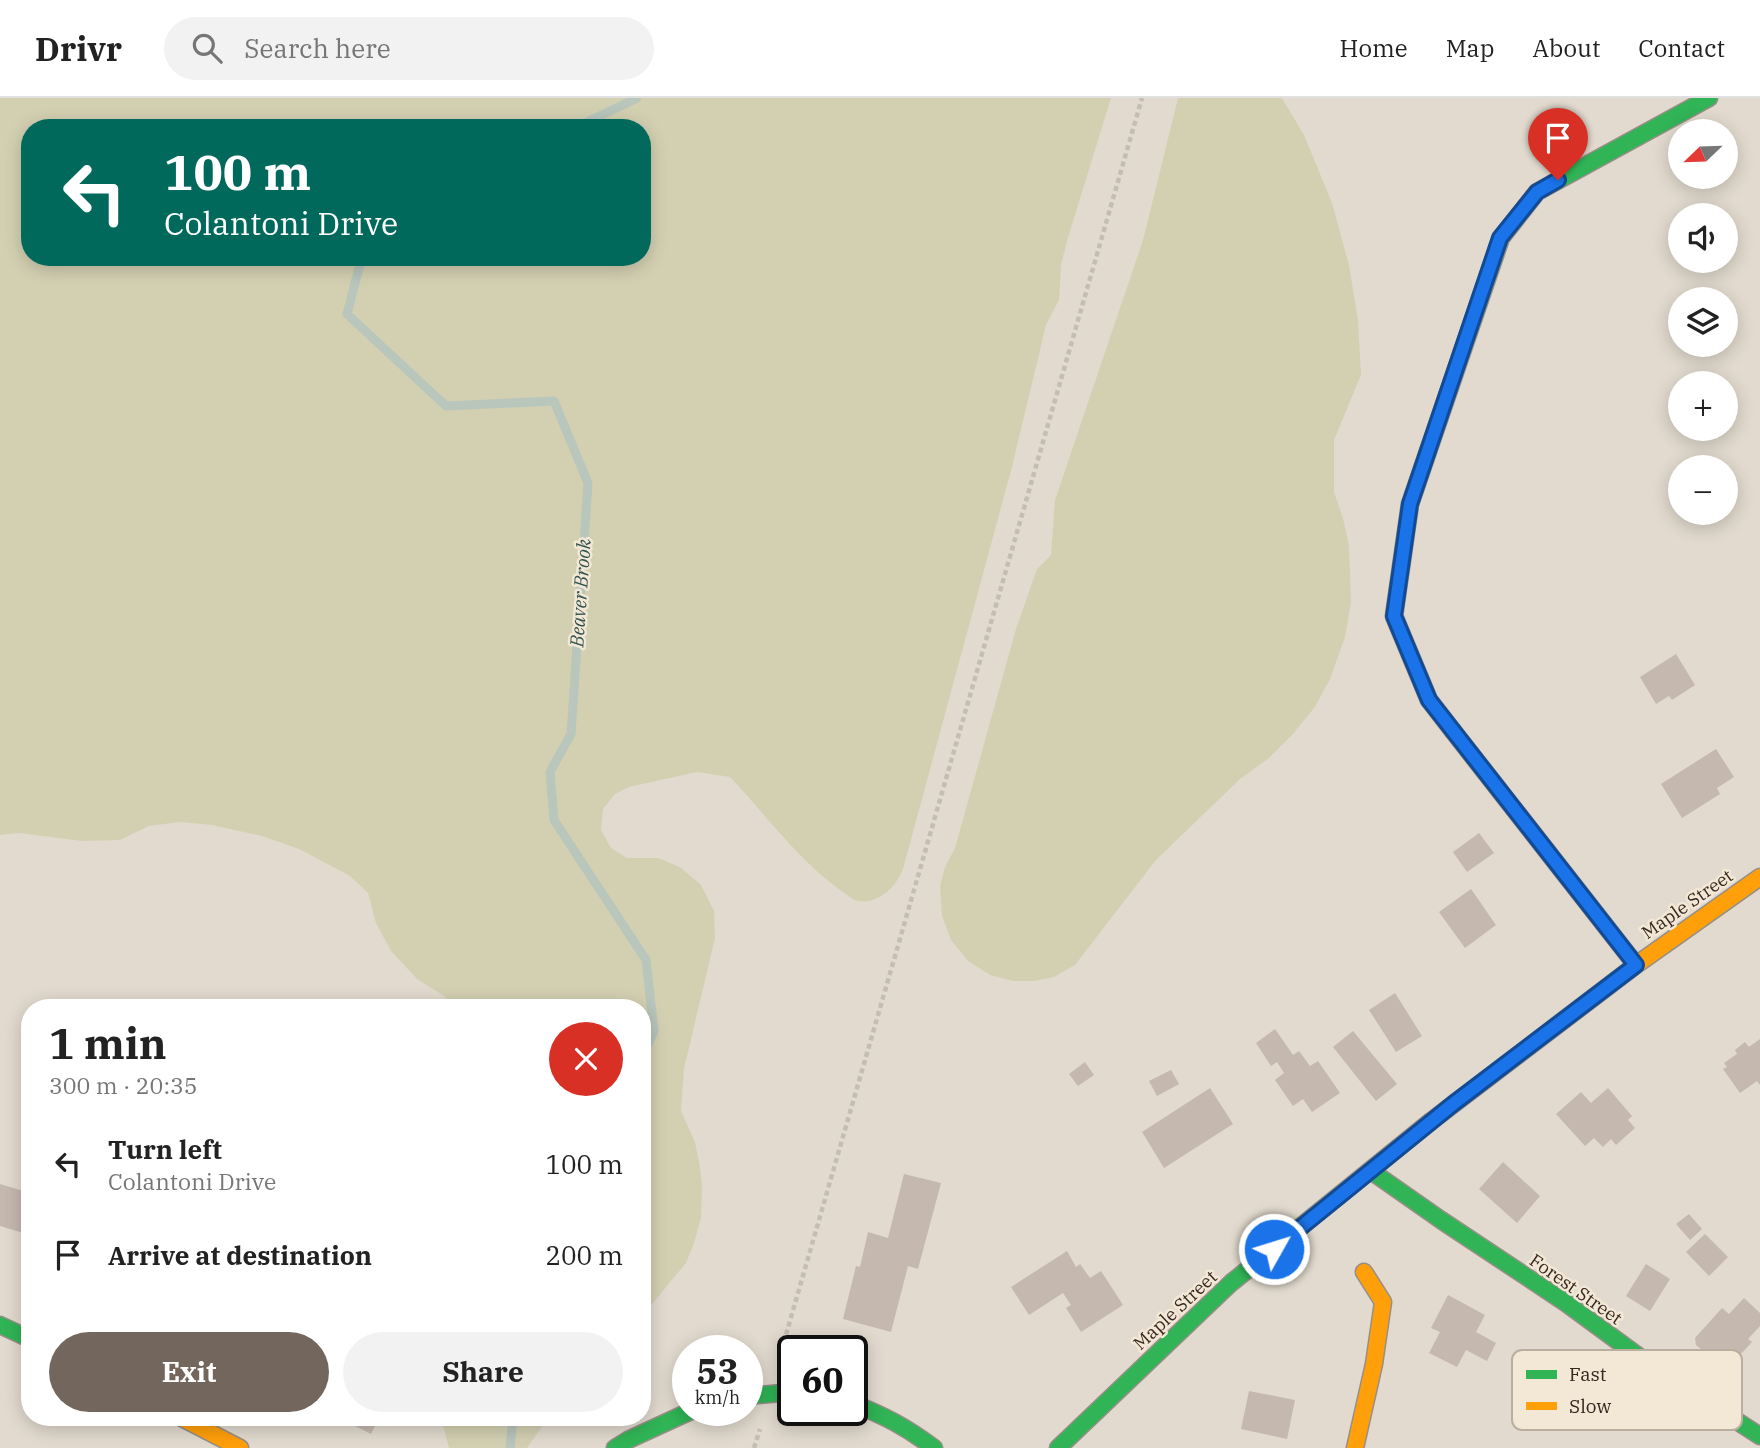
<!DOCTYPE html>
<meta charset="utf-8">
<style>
body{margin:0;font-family:"IBM Plex Serif",serif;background:#f2f2f2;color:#222;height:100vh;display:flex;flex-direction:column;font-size:26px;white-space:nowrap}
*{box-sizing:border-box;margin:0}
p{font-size:23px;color:#767676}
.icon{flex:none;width:38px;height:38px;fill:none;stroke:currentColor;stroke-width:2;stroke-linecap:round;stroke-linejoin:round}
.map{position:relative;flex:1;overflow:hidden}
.sheet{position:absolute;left:21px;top:901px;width:630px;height:427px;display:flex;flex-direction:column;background:#fff;border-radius:28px;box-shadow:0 4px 18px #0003}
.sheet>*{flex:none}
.banner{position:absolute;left:21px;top:21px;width:630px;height:147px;border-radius:28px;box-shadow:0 4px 18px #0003;background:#00695c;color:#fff;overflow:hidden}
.needle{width:46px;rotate:247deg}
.controls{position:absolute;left:1668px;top:21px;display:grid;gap:14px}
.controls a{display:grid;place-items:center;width:70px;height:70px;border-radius:50%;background:#fff;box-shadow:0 4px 18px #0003;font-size:35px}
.speed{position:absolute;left:672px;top:1237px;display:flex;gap:14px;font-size:35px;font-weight:700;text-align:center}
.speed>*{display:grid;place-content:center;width:91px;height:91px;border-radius:50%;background:#fff;box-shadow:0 4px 18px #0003;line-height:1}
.speed small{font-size:18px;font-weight:400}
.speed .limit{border:4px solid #111;border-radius:10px;background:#fff;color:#111}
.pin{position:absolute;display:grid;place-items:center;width:60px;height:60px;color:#fff;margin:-72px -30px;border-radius:50% 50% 50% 0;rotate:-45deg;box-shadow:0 0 7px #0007}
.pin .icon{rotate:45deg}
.me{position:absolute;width:77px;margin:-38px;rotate:51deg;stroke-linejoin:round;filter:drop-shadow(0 0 5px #0008)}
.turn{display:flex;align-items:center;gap:24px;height:147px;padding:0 28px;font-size:32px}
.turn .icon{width:91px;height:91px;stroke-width:2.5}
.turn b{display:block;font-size:49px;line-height:60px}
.round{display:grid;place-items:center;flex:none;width:74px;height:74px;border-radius:37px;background:#f2f2f2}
.head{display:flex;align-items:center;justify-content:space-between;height:119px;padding:0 28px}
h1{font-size:42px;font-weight:800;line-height:52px}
.cta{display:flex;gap:14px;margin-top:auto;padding:14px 28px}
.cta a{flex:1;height:80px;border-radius:42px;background:#72665d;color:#fff;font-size:28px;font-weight:800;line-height:80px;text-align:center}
.cta a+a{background:#f2f2f2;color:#222}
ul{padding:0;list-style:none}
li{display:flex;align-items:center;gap:21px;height:91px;padding:0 28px}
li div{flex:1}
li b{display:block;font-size:26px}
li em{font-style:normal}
header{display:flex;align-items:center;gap:42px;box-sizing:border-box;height:98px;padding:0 35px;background:#fff;border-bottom:2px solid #e0e0e0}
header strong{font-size:33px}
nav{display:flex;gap:38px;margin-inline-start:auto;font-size:24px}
.search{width:490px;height:63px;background:#f2f2f2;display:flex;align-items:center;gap:18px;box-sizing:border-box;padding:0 24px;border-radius:38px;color:#767676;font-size:26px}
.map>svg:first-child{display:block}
.green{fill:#d3d0b2;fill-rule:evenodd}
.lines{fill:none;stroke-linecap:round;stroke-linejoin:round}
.stream{stroke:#b9c6bc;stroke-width:9}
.building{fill:#c5b8af}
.fast-casing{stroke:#978f87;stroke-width:19}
.slow-casing{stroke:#978f87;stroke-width:19}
.path{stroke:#c3bdb6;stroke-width:4.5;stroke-dasharray:5 3.5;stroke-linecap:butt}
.fast{stroke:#30b455;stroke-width:16}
.slow{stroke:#ff9f0a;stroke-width:16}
.route-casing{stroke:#114b97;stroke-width:18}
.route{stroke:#1a73e8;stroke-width:12}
.labels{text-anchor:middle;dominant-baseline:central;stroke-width:5;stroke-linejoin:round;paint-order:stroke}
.street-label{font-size:18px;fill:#362820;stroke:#f3e7d5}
.water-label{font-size:19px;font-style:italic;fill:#31544e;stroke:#f3e7d5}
.key{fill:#f3e7d5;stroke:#baae9f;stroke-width:2}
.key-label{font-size:19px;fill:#362820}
</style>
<header>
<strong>Drivr</strong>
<div class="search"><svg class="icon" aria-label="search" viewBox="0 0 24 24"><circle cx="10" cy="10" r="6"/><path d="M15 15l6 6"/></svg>Search here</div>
<nav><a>Home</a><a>Map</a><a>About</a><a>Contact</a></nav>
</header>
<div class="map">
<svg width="1760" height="1350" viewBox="0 0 1760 1350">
<rect width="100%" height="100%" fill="#e2dace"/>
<!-- green -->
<path class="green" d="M0,0h1111l-44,143 -6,24 -2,35 -13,25 -34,142 -109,402c-7,18 -24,35 -45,32 -6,-1 -13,-8 -18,-11 -43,-31 -74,-75 -110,-113l-33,-5 -68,15 -14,7 -12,15 -2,21 10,18 16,10h31l22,9 21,18 13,26 1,27 -31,131 -3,42 14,31 5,25 2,20 -1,31 -7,25 -8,20 -44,53v-308h-189l-10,-13 -25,-15 -27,-29 -15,-28 -8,-30 -18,-17 -51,-27 -37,-13 -50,-11 -32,-3 -31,4 -29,14 -38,1 -63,-8 -19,2zM30,30h612v129h-612z
M1178,0h104l22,37 28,68 17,62 9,55 3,55 -27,65v52l9,26 6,28 2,56 -6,35 -15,42 -15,28 -23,28 -23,23 -29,21 -84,81 -81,105 -21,12 -20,4h-21l-23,-6 -22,-14 -17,-21 -9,-24 -2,-30 5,-19 10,-19 61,-219 21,-60 14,-14 4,-55 88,-260z
M441,1320h107l-21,30h-78z"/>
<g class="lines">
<!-- stream -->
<path class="stream" d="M575,30l62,-30
M362,159l-15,57 99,92 108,-5 34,82 -17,251 -21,38 4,48 92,140 8,71 -12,26
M510,1350l3,-30"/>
</g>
<!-- building -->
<path class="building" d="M1676,556l19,31 -23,15 -3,-4 -13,8 -16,-27z
M1716,651l18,28 -17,11 3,6 -38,24 -21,-34z
M1479,735l15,20 -27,19 -14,-20z
M1471,791l25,36 -31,23 -26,-36z
M1395,895l27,43 -26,16 -27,-42z
M1275,931l18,26 6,-4 11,15 8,-5 22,32 -28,19 -9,-13 -10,7 -18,-26 9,-7 -7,-11 -6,4 -15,-23z
M1353,933l44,53 -21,17 -43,-54z
M1760,941v46l-3,-4 -17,12 -17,-24 4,-2 -3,-4 13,-9 -2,-4 10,-8 4,5z
M1085,964l9,13 -16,11 -9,-12z
M1171,972l8,14 -22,12 -8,-15z
M1210,990l23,36 -69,44 -22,-36z
M1608,990l24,28 -4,4 7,8 -19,17 -5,-6 -8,8 -9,-9 -9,8 -29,-32 25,-22 10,11z
M1503,1064l37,34 -23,27 -38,-34z
M904,1076l37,9 -23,86 -10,-3 -17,66 -48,-13 13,-53 4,1 8,-35 20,6z
M0,1086l30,9v42l-30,-9z
M1689,1116l13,15 -12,11 -14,-16z
M1705,1136l23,23 -19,19 -23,-24z
M1067,1153l9,16 4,-3 10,14 11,-7 22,34 -42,27 -15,-24 5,-3 -8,-12 -34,22 -18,-28z
M1646,1166l24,15 -20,32 -24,-15z
M1448,1197l37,20 -9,17 20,11 -9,18 -21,-11 -9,17 -28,-14 11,-21 -9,-4z
M1744,1200l16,15v13l-12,13 4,3 -12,13 -5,-3 -10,12 -15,-13 -4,2 -10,-8 -1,-7 27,-30 7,6z
M1249,1293l46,9 -8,39 -46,-10z
M339,1320h40l-8,16z"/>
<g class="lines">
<!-- fast casing -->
<g class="fast-casing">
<path id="fast" d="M1453,633l-24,-31 -35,-84 16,-112 91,-266 36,-46 172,-94
M1371,1073l70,49 125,83 83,61 111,72
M0,1227l30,14
M747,1298l46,-4
M852,1305c33,13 54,24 82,45
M615,1350l13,-8 65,-30
M1058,1350l173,-165 199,-161"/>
</g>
<!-- slow casing -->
<g class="slow-casing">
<path id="slow" d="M1453,633l183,234
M1430,1024l206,-157 124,-88
M182,1320l58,30
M1355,1350l19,-84 9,-62 -19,-30"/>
</g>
<!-- path -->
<path class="path" d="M779,1261l363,-1261
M754,1350l6,-19"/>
<!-- fast -->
<use href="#fast" class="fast"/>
<!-- slow -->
<use href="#slow" class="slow"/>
</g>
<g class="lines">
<!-- route casing -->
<g class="route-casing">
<path id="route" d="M1274,1151l179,-145 183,-139 -207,-265 -35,-84 16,-112 90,-266 37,-46 21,-12"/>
</g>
<!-- route -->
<use href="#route" class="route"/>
</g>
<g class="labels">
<!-- street labels -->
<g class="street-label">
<text transform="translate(1687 806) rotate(-35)">Maple Street</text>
<text transform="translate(1576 1191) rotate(35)">Forest Street</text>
<text transform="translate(1175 1212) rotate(-43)">Maple Street</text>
</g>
<!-- water labels -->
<g class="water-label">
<text transform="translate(580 495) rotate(-86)">Beaver Brook</text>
</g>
</g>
<!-- legend -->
<rect x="1512" y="1252" width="230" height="80" rx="10" class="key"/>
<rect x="1526" y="1272" width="31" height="9" fill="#30b455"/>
<rect x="1526" y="1304" width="31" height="8" fill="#ff9f0a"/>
<g class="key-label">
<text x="1569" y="1283">Fast</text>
<text x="1569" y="1315">Slow</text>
</g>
</svg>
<div class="controls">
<a><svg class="needle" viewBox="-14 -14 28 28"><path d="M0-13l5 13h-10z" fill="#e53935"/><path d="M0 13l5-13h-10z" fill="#767676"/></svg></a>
<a><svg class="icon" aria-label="sound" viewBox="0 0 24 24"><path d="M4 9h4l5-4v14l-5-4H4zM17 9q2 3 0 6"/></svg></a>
<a><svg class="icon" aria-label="layers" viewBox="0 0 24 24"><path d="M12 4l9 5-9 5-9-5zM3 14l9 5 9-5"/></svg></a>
<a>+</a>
<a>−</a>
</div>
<div class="speed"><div>53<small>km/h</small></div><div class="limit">60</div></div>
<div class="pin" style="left:1558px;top:82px;background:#d93025"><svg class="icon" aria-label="arrive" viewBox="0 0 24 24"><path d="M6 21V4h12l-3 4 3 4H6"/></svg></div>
<svg class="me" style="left:1274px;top:1151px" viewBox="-20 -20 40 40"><circle r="17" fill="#1a73e8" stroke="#fff" stroke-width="3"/><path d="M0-11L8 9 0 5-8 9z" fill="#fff"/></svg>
<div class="banner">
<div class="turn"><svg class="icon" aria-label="left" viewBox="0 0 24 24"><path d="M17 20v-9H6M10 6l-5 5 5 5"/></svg><div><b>100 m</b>Colantoni Drive</div></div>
</div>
<section class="sheet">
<div class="head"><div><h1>1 min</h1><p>300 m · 20:35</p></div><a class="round" style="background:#d93025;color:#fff"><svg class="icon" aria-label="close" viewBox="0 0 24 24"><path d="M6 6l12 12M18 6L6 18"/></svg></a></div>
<ul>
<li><svg class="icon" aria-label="left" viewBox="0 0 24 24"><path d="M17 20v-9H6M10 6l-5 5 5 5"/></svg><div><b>Turn left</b><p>Colantoni Drive</p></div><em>100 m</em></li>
<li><svg class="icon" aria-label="arrive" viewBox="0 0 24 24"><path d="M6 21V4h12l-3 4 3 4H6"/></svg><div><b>Arrive at destination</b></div><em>200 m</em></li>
</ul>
<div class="cta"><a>Exit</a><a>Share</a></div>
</section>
</div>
